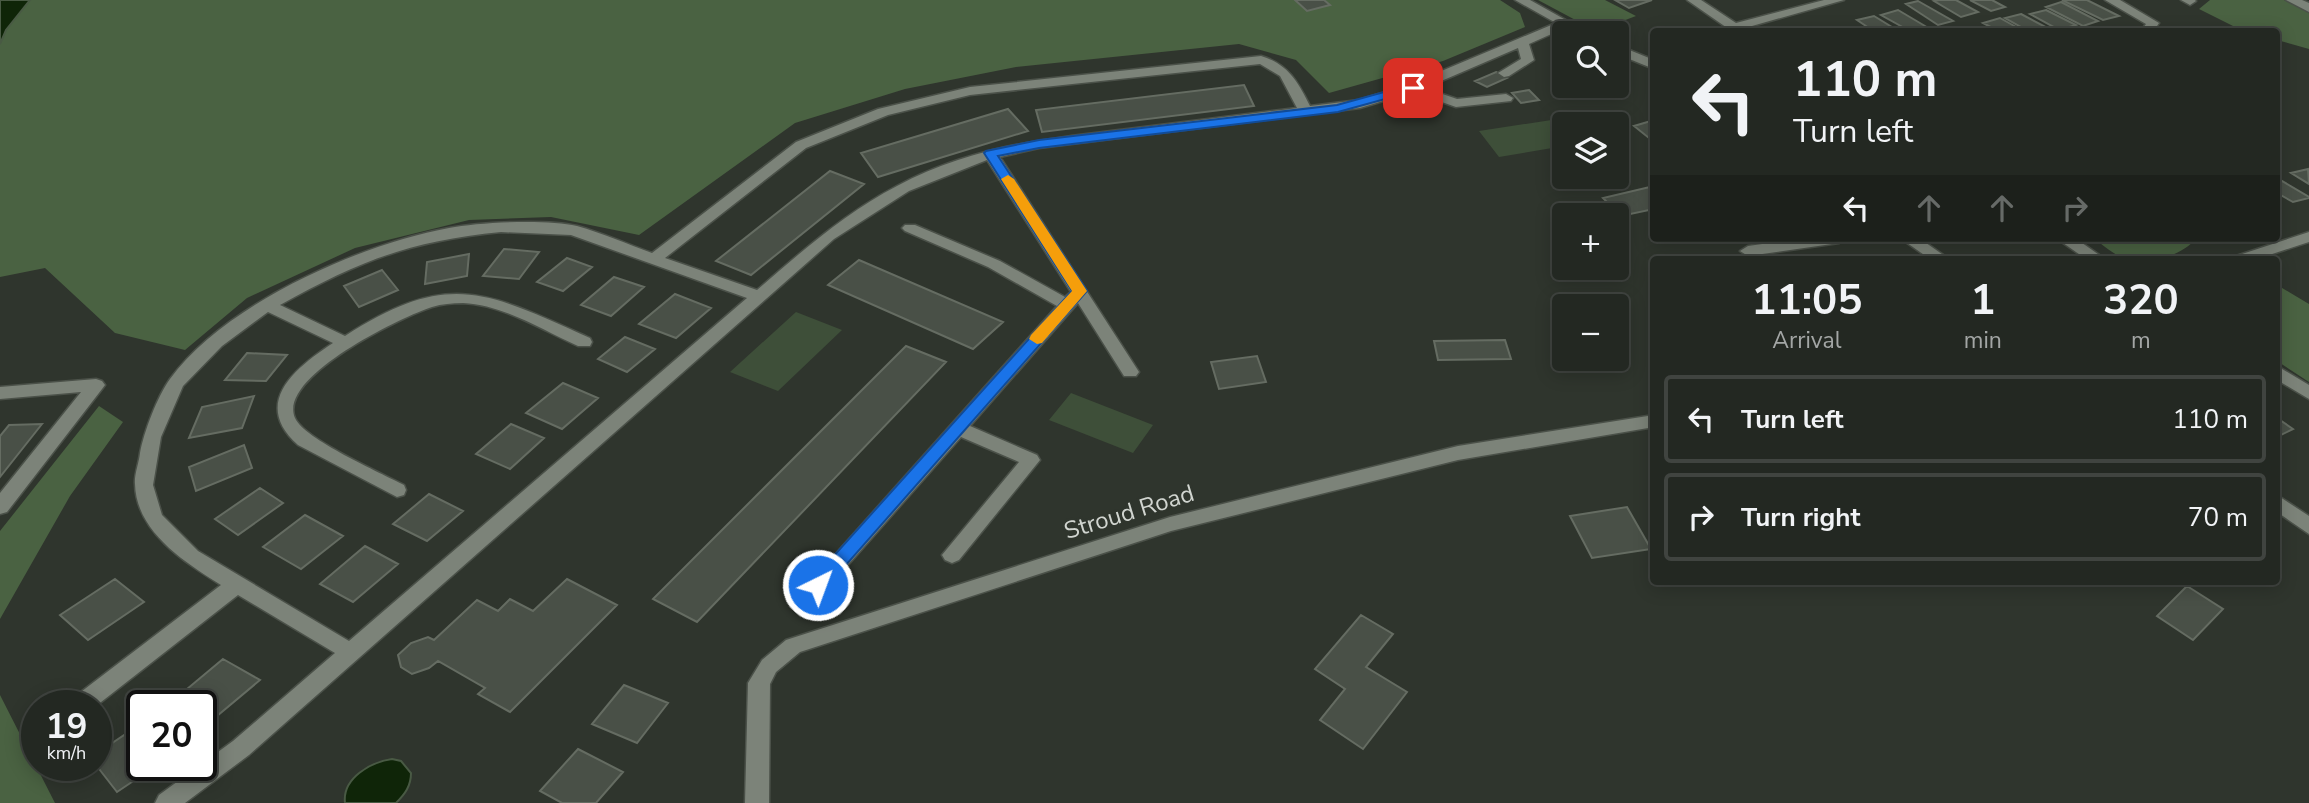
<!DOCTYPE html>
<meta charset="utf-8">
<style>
body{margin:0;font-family:"Nunito Sans",sans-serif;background:#2f342f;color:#f1f3f6;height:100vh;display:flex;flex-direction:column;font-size:26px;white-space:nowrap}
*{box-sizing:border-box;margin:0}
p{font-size:23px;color:#a3a6a5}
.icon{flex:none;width:38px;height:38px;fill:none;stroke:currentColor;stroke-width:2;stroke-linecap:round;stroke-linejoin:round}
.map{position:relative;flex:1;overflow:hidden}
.details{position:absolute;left:1650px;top:256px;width:630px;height:329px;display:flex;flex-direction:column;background:#232822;border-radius:7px;box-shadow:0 4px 18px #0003,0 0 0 2px #404440}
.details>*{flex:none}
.hud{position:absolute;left:1650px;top:28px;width:630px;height:214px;border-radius:7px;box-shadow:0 4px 18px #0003,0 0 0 2px #404440;background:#232822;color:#f1f3f6;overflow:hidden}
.controls{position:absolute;left:1552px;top:21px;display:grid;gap:14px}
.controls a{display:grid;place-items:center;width:77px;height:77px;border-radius:7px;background:#232822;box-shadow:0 4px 18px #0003,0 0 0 2px #404440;font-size:35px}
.speed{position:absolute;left:21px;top:690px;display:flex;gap:14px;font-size:35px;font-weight:700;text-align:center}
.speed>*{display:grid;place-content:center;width:91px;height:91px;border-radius:50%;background:#232822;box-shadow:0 4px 18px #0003,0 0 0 2px #404440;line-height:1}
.speed small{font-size:18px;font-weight:400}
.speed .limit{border:4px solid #111;border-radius:10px;background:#fff;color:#111}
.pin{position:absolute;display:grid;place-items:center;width:60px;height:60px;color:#fff;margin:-30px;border-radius:14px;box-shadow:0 4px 10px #0006}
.me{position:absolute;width:77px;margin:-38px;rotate:42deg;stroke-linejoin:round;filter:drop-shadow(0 0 5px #0008)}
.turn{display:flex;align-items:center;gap:24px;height:147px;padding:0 28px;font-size:32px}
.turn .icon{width:91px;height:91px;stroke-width:2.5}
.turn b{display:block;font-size:49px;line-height:60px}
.lanes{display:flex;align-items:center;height:66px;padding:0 28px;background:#0003;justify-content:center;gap:35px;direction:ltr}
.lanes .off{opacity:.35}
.eta{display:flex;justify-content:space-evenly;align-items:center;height:119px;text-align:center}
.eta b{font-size:42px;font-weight:700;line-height:49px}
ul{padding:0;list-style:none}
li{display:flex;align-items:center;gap:21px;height:88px;margin:0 14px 10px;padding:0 14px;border:4px solid #404440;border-radius:7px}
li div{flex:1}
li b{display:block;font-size:26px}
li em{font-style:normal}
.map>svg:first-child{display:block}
.green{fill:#3e4f39}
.forest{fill:#4a6242}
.water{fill:#0f2508;stroke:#495a44;stroke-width:2}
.building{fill:#495047;stroke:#656c62;stroke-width:2}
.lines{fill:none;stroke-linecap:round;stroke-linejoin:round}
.minor-casing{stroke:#4b5149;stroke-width:3}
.minor{fill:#7c8379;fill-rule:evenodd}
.route{fill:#1a73e8;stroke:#114b97;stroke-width:2}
.slow{fill:#f59e0b}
.labels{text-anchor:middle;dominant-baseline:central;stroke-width:5;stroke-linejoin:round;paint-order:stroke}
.street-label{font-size:24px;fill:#d1d5d0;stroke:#2f352d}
</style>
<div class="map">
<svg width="2309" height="803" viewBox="0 0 2309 803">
<rect width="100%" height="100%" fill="#2f352d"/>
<!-- green -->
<path class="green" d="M1558,119l6,7v20l-65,11 -20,-26z
M796,312l46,18 -64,61 -48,-19z
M1071,393l82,32 -20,28 -84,-33z"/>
<!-- forest -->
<path class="forest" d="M30,0h1470l20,13 5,14 -82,34 -114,32 -33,-33 -57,-16 -223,23 -111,22 -110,34 -156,112 -88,-18 -82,3 -114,28 -108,50 -62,52 -70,-17 -70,-65 -45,9v-233l6,-14z
M1538,0h67l31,16 -40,15z
M2210,0h74l25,12v37l-32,-9v-8l-34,-1 -44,-22z
M2093,238h104c-16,18 -47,27 -71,21 -11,-3 -24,-15 -33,-21z
M2277,285l32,19v78l-32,-21z
M99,406l24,16 -53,74 -70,123v-88z
M0,695l55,108h-55z"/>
<!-- water -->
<path class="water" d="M0,0h30l-24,30 -6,14z
M392,759l9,2 10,12c0,13 -6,21 -15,30h-51c-3,-25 26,-41 47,-44z"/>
<!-- building -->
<path class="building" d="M1295,0h29l6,5 -23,6z
M1615,0h37l-23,8z
M1939,0h17l22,12 -17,5 -27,-16z
M1970,0h22l13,7 -14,4z
M2062,0h25l32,16 -16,4z
M1918,1l35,20 -15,4 -32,-21z
M2061,2l37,19 -15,5 -37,-19z
M1898,10l27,16 -17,4 -27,-15z
M2046,10l30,15 -17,5 -29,-16z
M2021,14l34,18h-25l-25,-14z
M1874,16l26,16h-25l-18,-12z
M2000,18l25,14h-25l-17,-9z
M1496,72l11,6 -20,9 -12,-6z
M1244,85l10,21 -212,26 -6,-22z
M1529,90l10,10 -18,3 -9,-10z
M1008,109l20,22 -150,46 -17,-24z
M1654,120v22l-20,-16z
M2308,169l1,15 -18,-11z
M830,171l34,13 -113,91 -35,-14z
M2277,178l32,19v1l-16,4 -16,-9z
M1654,186v23l-33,7 -18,-18z
M504,249l35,3 -20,27 -36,-3z
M469,254l-2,22 -42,8 2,-22z
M567,258l25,9 -29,24 -26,-9z
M859,260l144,62 -30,27 -145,-64z
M382,270l16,20 -39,17 -15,-21z
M614,277l30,10 -33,29 -30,-11z
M675,294l36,14 -35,30 -37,-14z
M625,337l30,12 -28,23 -29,-13z
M1505,340l6,19 -73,1 -4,-19z
M906,346l40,16 -249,260 -44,-23z
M247,353l40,2 -21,26 -41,-1z
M1257,356l9,26 -47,7 -8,-27z
M563,383l35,15 -36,31 -36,-16z
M254,396l-12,32 -53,10 13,-31z
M2277,418l16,11 -16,8z
M42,424l-42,53v-41l9,-11z
M511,424l33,14 -34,31 -34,-15z
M244,445l8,23 -56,23 -7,-24z
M260,488l23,15 -45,32 -23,-16z
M429,494l34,17 -36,30 -34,-17z
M1627,507l24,42 -59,9 -22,-42z
M305,515l38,21 -42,33 -38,-22z
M365,546l33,18 -45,38 -33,-18z
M115,579l29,23 -56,38 -28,-25z
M567,579l50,26 -107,107 -32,-18 7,-6 -47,-27 -9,7 -17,6 -11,-7 -3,-12 13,-12 17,-6 6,3 43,-40 21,11 12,-12 23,12z
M2187,586l36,23 -30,31 -36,-24z
M1361,615l32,19 -27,33 41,25 -44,57 -43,-29 25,-31 -30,-20z
M223,659l37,21 -49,41 -10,-6v-10h-16l-10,-6z
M624,685l44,18 -31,40 -45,-19z
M142,723v42h15l-40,27 -21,-27v-11z
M578,749l45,23 -27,31h-34l-22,-12z"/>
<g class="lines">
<!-- minor casing -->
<g class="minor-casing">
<path id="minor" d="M1515,0h15l59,33h-15l-9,-5 -36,16 5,16 -25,16 -5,1 -6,-4 23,-14 -3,-11 -93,40 32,11 49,-5 7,4 -2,3 -55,6 -43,-15 -53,16 -321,40 -39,9 139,215 -3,4h-12l-46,-73 -108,123 67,29 3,5 -81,100 -7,3 -7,-3 -3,-5 77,-93 -58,-25 -136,154 -7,2 -7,-2 -3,-6 249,-279 -69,-39 -83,-36 -3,-3 3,-3h10l85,36 65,36 6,-5 -84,-132 -78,31 -75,48 -585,516 -64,48h-30l4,-8 74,-54 102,-88 -97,-58 -142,111 -26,-1 3,-7 148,-113c-35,-22 -85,-53 -86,-101 -1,-9 4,-21 5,-31 4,-21 17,-56 30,-74 55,-75 190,-135 279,-151 31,-6 98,-9 128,-2 25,7 50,18 75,27l144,-111 82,-33 92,-22 291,-31c27,8 37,26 49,50l49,-6 49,-15 148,-62zM1260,64l20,12 17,32c-56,7 -113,14 -169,21 -83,10 -156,17 -231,57 -52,27 -96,66 -140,104l-92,-32 141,-110 82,-33 82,-20zM501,232l70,3 176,63 -398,343 -151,-90 -36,-36 -9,-30 8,-48 22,-51 39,-40 46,-34 65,31c-38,25 -82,60 -35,102l99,52 7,-2 2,-5 -2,-5c-23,-12 -100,-46 -109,-67 -18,-41 106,-101 137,-111 10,-3 20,-4 31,-4 41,2 79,27 115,43h12l2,-4 -2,-4c-103,-46 -141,-69 -245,-2l-65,-31c79,-44 130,-64 221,-73z
M1687,0h14l35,23 88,-23h20l-99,28 3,4h-15z
M2105,0h15l39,23 -6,9h-13l6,-8z
M2181,0h14l1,1 -6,4z
M2286,0h16l7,3v9z
M1617,45l37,15v9l-37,-15z
M2309,232v10l-52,17h-24l3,-3z
M1806,238h41l-8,5 -91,13 -8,-5 8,-5z
M1900,238h19l30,21h-19z
M2056,238h19l30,21h-19z
M2277,366l32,19v14l-32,-19z
M96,379l6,2 3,4 -3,4 -95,123 -7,2v-21l81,-101 -81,7v-12z
M1654,415v12l-196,33 -287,71 -371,121 -24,20 -6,12 -1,119h-24l3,-120 14,-23 24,-20 384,-123 288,-71z
M2277,495l32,21v18l-32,-22z"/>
</g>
<!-- minor -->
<use href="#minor" class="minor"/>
</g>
<!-- route -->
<path class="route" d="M1413,84l6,4 -1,2 -80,22 -299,36 -41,8 89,135 -263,299 -6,2 -6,-2 -3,-5 3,-5 260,-289 -88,-138 2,-2 53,-11 298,-35z"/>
<!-- slow -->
<path class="slow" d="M1008,175l6,4 73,112 -45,52 -5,1 -8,-5 2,-4 41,-44 -71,-112z"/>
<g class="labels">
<!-- street labels -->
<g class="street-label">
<text transform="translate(1129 512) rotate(-17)">Stroud Road</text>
</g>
</g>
</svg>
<div class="controls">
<a><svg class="icon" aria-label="search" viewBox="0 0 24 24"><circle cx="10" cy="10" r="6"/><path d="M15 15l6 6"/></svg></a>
<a><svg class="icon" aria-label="layers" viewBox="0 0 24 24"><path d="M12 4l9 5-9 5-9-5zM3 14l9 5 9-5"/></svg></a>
<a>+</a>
<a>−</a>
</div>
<div class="speed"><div>19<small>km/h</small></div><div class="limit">20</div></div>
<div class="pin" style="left:1413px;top:88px;background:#d93025"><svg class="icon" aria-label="arrive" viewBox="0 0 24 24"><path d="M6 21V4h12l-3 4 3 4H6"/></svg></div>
<svg class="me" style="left:818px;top:585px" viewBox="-20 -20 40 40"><circle r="17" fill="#1a73e8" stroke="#fff" stroke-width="3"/><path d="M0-11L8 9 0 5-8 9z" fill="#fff"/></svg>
<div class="hud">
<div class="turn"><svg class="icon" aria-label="left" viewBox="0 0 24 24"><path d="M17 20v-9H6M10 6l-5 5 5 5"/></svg><div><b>110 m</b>Turn left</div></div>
<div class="lanes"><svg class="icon" aria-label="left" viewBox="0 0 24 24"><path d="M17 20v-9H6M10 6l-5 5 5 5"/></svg><svg class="icon off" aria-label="ahead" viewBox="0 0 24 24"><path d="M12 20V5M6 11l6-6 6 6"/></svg><svg class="icon off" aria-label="ahead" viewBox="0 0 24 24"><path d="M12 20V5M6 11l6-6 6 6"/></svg><svg class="icon off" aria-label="right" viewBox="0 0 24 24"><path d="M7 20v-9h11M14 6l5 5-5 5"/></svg></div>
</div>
<section class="details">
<div class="eta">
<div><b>11:05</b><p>Arrival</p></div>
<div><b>1</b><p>min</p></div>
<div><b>320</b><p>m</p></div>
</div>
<ul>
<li><svg class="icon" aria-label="left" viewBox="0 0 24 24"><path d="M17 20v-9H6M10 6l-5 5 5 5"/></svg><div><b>Turn left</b></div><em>110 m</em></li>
<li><svg class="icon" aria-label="right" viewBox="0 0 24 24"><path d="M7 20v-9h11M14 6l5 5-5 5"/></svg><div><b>Turn right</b></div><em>70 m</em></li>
</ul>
</section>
</div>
